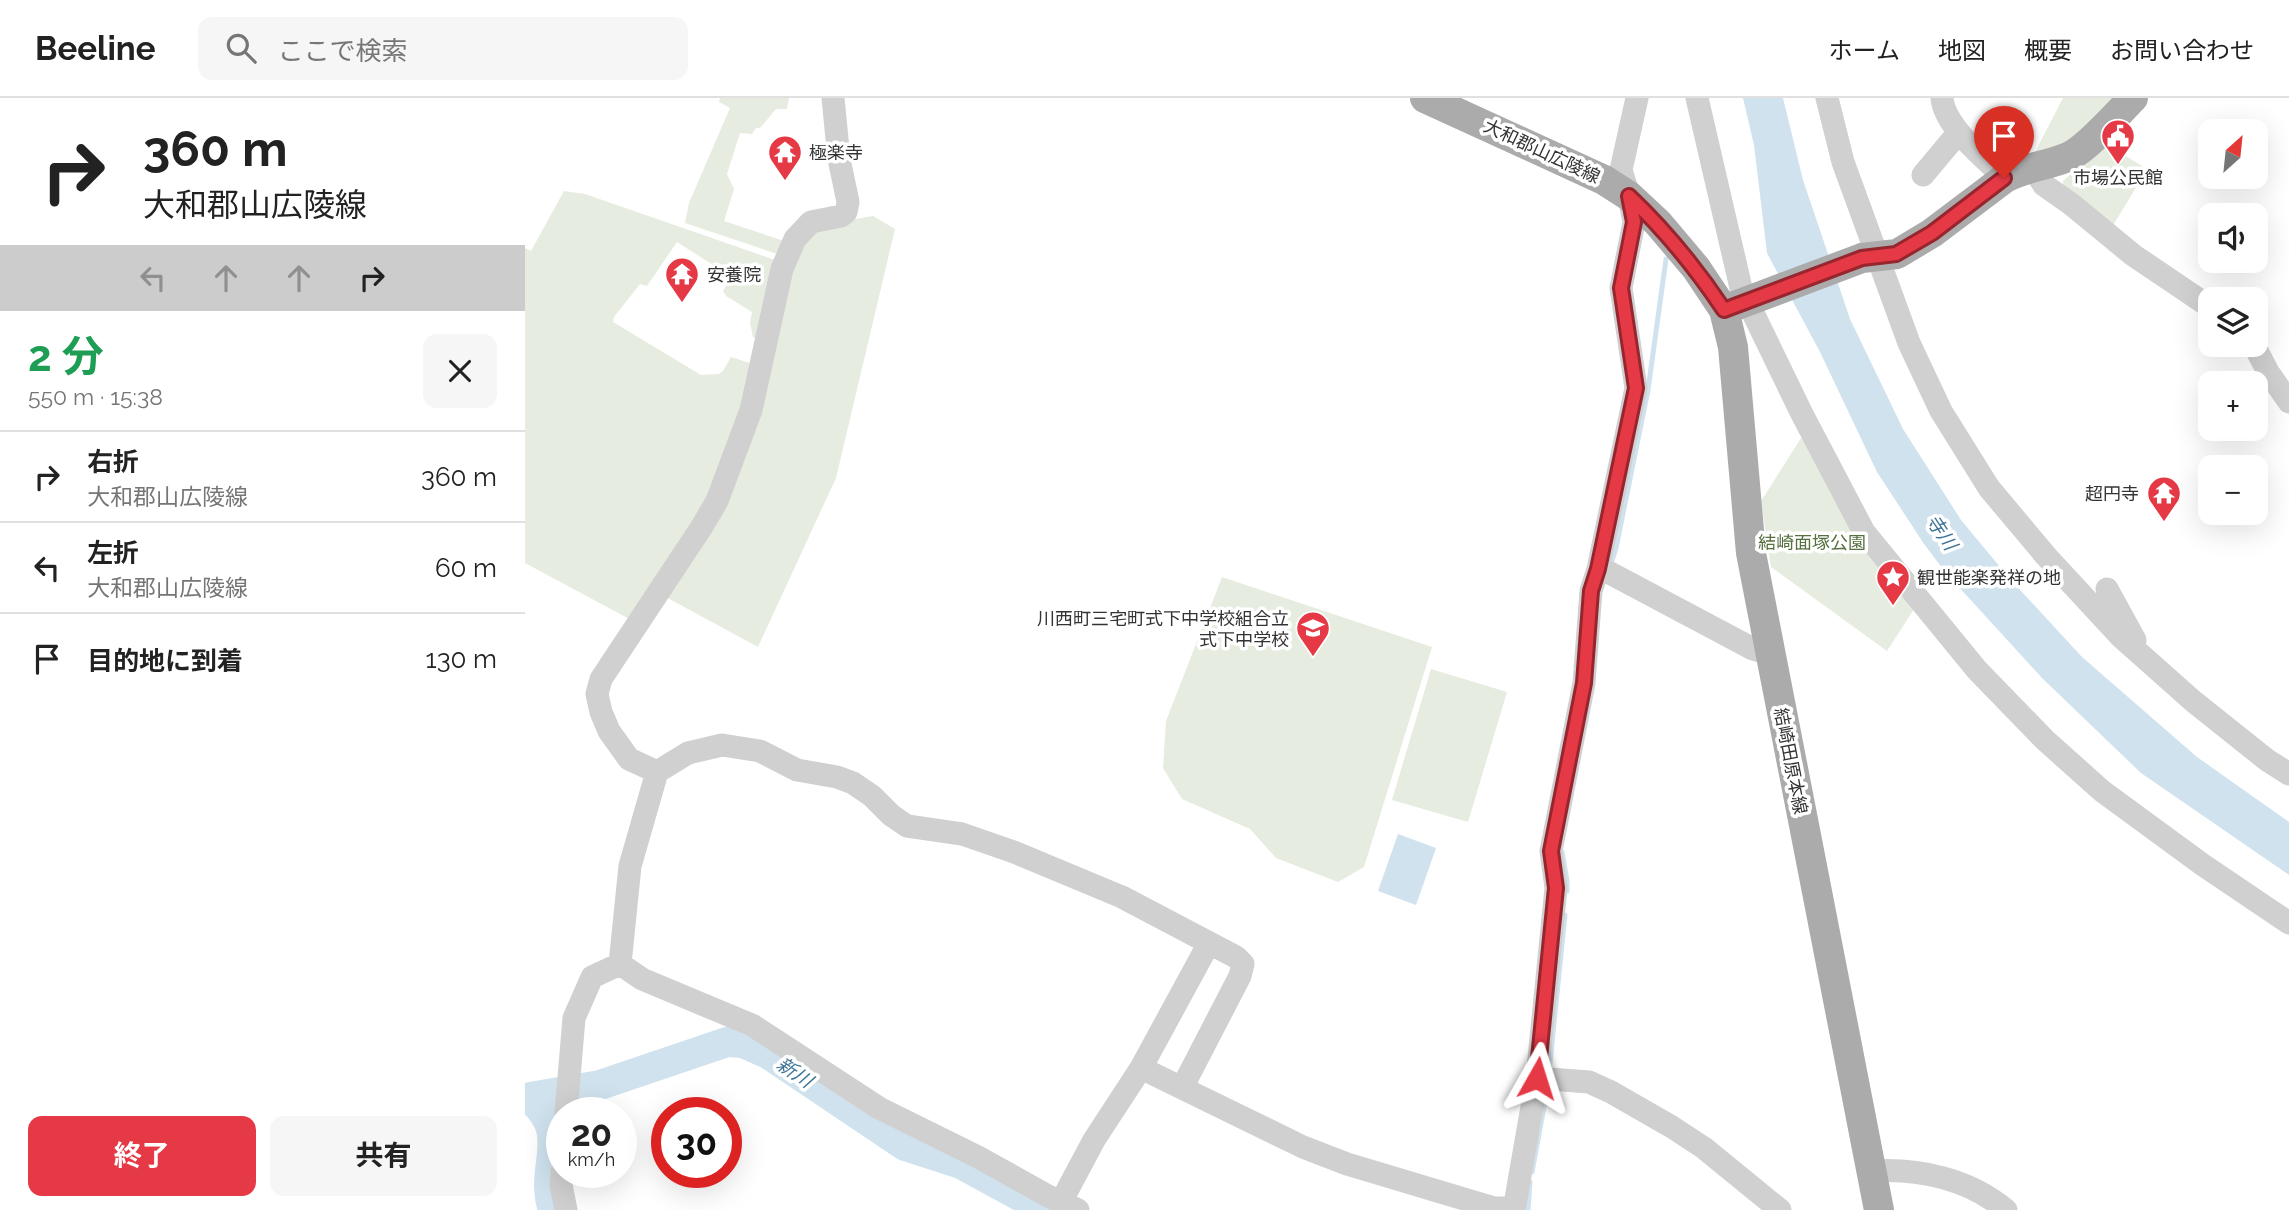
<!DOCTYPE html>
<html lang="ja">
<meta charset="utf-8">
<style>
body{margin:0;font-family:Raleway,"Noto Sans JP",sans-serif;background:#f6f6f6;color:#222;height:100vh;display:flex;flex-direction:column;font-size:26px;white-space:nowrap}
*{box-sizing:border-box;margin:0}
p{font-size:23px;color:#767676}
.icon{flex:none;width:38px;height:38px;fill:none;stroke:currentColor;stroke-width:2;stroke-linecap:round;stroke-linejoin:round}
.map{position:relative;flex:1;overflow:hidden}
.drawer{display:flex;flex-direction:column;background:#fff;width:525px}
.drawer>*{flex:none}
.guide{background:#fff;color:#222;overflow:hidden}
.needle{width:46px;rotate:27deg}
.buttons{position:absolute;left:1673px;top:21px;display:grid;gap:14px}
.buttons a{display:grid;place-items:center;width:70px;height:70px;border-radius:14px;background:#fff;box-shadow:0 7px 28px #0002;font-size:35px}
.speed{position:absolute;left:21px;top:999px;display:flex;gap:14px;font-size:35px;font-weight:700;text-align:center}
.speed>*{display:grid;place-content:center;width:91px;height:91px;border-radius:50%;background:#fff;box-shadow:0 7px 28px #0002;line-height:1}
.speed small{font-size:18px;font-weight:400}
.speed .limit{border:10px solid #d22;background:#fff;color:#111}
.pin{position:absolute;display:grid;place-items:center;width:60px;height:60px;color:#fff;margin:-72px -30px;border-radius:50% 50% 50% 0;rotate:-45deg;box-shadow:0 0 7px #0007}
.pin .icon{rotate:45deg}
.me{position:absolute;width:77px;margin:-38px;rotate:6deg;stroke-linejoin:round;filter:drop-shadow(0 0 5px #0008)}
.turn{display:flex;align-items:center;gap:24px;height:147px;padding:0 28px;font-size:32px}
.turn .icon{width:91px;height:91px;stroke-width:2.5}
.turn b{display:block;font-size:49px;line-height:60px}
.lanes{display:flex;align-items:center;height:66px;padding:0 28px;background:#0003;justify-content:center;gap:35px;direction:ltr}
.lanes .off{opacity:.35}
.round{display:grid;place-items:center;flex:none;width:74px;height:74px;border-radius:14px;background:#f6f6f6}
.overview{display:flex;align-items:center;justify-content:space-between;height:119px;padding:0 28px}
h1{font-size:42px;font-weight:700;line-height:52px;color:#1e9e55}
.cta{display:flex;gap:14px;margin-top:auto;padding:14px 28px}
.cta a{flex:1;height:80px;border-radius:14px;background:#e63946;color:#fff;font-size:28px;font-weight:700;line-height:80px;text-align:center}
.cta a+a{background:#f6f6f6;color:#222}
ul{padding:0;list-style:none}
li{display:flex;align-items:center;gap:21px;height:91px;padding:0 28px;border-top:2px solid #e0e0e0}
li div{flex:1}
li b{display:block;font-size:26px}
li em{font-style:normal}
header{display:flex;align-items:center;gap:42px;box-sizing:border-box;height:98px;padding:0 35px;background:#fff;border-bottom:2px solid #e0e0e0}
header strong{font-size:33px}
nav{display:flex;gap:38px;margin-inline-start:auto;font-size:24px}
.search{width:490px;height:63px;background:#f6f6f6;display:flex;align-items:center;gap:18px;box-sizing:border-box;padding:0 24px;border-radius:14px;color:#767676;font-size:26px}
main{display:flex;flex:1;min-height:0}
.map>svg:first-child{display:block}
.green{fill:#e6ecdf}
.water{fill:#cfe2ee}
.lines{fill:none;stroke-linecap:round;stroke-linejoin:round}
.stream{stroke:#cfe2ee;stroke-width:5}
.river{stroke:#cfe2ee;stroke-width:30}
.minor{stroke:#d0d0d0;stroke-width:23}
.major{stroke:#ababab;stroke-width:30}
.route-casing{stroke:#96252e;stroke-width:18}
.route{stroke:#e63946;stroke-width:12}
.labels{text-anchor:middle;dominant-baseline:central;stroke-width:7;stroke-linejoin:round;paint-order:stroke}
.street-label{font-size:18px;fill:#333;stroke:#fff}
.poi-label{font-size:18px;fill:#333;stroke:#fff;text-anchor:start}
.park-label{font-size:18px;fill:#56703f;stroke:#fff}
.water-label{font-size:19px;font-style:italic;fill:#3f7597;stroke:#fff}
</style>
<header>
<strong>Beeline</strong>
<div class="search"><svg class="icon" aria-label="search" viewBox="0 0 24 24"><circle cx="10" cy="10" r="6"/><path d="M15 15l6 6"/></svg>ここで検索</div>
<nav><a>ホーム</a><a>地図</a><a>概要</a><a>お問い合わせ</a></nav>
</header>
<main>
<section class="drawer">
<div class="guide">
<div class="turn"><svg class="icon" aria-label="right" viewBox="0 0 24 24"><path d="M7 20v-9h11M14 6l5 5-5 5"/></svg><div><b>360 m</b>大和郡山広陵線</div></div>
<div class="lanes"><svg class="icon off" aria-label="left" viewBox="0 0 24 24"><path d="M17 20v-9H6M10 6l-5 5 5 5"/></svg><svg class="icon off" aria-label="ahead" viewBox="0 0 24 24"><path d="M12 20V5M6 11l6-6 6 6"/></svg><svg class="icon off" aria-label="ahead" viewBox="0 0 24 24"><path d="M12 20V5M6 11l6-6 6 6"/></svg><svg class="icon" aria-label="right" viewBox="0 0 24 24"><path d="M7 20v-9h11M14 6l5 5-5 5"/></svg></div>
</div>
<div class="overview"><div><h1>2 分</h1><p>550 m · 15:38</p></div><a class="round"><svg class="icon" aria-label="close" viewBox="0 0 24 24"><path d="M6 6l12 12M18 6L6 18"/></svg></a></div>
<ul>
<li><svg class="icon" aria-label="right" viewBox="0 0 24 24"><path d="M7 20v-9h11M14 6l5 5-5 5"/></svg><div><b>右折</b><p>大和郡山広陵線</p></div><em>360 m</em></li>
<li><svg class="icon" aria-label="left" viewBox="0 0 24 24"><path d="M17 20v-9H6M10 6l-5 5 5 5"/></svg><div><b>左折</b><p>大和郡山広陵線</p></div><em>60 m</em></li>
<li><svg class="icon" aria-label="arrive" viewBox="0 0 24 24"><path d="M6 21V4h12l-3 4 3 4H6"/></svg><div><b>目的地に到着</b></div><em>130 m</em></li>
</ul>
<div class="cta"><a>終了</a><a>共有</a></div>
</section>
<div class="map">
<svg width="1764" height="1112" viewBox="0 0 1764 1112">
<rect width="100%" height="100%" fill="#fff"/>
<!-- green -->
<path class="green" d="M195,0h69l-2,11h-11l-16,19h-4l-4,6 -12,-1 -13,41 7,15 -10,32 63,21 -4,14 -98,-33 4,-20 41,-95 -11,-6z
M1538,0h56l-61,51 -25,7z
M1581,46l41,25 -36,60 -47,-33 -1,-15z
M39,93l21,3 196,68 -19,80 -9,-5 -3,-14 2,-11 -26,-16 -3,-5 9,-14 -55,-35 -30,44 -7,-2 -26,33 -1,5 88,53 18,-1 4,-3 8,-14 25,8 -49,145 -72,112 -110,-59v-315l6,3z
M348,118l22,13 -59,249 -78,169 -94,-51 35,-53 91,-284 29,-34z
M1278,337l113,171 -29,45 -116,-84 -10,-66z
M697,479l210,70 -68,220 -26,15 -62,-24 -26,-29 -68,-30 -19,-31 3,-47z
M906,571l76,23 -39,130 -76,-22z"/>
<!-- water -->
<path class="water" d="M1218,0h40l20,82 47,139 53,110 58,91 49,59 72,78 115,100 92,65v53l-148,-102 -99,-95 -96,-105 -22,-29 -47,-72 -57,-120 -53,-99 -13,-108z
M873,736l38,14 -20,57 -38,-14z"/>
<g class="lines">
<!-- stream -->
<path class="stream" d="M1085,469l6,-19 32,-158 18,-131
M1037,754l5,29v10
M1024,974l16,-157
M1007,1074l16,-87
M1003,1112l2,-28"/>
<!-- river -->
<path class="river" d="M0,1000l75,-13 127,-43 16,1 25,11 137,92 56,18 84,46
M4,1000c45,37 9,67 24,112"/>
<!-- minor -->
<path class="minor" d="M1172,0l47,203 9,12 49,101 62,118 113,138 68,70 57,51 101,74 86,58
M1302,0l16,64 66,181 32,68 48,77 57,68 75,81 72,64 74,59 22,14
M1417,0c2,28 43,61 63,80
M1507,69l12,18 27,19 62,51 77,52
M1398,77l36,-43
M1729,247l14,27 21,30
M1073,471l12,4 143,76 17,5
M1582,491l28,51
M132,674l-28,-13 -20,-28 -8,-19 -4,-18 4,-15 100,-151 16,-27 34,-91 31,-141 13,-30 16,-17 30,-6 5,-4 2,-10 -9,-43 -6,-61
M95,866l10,-98 27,-94 31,-19 34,-8 38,6 37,19 40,7 16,6 19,13 19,19 16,11 55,8 52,18 108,45 114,60 7,7 -3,12 -58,112
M95,866l22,15 110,46 127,83 99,49 70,39 30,14
M616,970l162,79 44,17 147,44h19
M1012,980l52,4 22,10 61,35 32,21 76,62
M41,1015l8,-95 18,-41 28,-13
M1347,1073c47,-3 97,8 134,39
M37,1074l-1,13 5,25
M536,1104l33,-62 47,-72 68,-125
M989,1112l23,-132 19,-190 -5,-37 33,-168 7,-92 7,-22 38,-181 -15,-100 13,-66 -5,-26 -8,-26 16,-72"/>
<!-- major -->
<path class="major" d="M900,0l179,82 25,16 29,27 38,45 28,42 9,37 18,206 128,657
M1199,212l138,-52 35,-4 35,-21 73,-55c20,-11 42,-12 63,-21 18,-7 50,-44 65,-59"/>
</g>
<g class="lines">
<!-- route casing -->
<g class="route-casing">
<path id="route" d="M1012,980l19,-190 -5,-37 33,-168 7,-92 7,-22 38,-181 -15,-100 13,-66 -5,-26c37,35 67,72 95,114l138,-52 34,-4 36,-21 72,-55"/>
</g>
<!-- route -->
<use href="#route" class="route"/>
</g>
<!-- icons -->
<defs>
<g id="civic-pin" transform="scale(1.75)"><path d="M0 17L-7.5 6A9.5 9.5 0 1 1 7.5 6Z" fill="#e63946" stroke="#fff"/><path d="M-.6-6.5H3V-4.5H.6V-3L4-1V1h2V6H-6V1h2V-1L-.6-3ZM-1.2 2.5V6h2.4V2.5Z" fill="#fff"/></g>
<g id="temple-pin" transform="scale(1.75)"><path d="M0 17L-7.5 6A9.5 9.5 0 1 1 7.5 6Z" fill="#e63946" stroke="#fff"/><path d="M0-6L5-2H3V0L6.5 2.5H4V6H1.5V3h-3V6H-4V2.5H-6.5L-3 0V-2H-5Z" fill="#fff"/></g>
<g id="sight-pin" transform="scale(1.75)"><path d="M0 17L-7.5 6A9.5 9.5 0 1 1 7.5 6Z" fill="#e63946" stroke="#fff"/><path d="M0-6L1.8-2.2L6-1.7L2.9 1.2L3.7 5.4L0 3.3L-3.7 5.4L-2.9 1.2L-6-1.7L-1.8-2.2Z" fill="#fff"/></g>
<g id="school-pin" transform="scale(1.75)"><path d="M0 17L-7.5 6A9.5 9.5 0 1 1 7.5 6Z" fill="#e63946" stroke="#fff"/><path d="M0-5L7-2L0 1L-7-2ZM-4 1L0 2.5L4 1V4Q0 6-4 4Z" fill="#fff"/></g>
</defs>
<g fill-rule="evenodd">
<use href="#civic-pin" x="1593" y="38"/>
<use href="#temple-pin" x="260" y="54"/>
<use href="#temple-pin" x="157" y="176"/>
<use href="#temple-pin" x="1639" y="395"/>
<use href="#sight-pin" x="1368" y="479"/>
<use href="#school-pin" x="788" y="530"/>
</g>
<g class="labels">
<!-- street labels -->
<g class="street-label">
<text transform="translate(1017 53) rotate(25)">大和郡山広陵線</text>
<text transform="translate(1266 663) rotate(79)">結崎田原本線</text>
</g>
<!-- poi labels -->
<g class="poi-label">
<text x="284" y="54">極楽寺</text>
<text x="1593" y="79" text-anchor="middle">市場公民館</text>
<text x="182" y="176">安養院</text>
<text x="1614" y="395" text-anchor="end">超円寺</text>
<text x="1392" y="479">観世能楽発祥の地</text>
<text x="764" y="520" text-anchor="end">川西町三宅町式下中学校組合立<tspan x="764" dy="21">式下中学校</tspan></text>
</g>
<!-- park labels -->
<g class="park-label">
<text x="1287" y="444">結崎面塚公園</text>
</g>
<!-- water labels -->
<g class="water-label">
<text transform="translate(1417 434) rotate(56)">寺川</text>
<text transform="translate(270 974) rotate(34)">新川</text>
</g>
</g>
</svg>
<div class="buttons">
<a><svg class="needle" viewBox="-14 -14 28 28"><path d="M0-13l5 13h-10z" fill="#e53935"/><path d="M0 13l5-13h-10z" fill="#767676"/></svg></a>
<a><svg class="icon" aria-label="sound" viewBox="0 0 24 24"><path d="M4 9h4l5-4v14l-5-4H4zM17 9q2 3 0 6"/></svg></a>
<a><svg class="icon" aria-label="layers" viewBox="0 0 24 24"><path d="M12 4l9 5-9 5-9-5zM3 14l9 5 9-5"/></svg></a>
<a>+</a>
<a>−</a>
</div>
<div class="speed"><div>20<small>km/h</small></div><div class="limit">30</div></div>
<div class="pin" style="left:1479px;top:80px;background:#d93025"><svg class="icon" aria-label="arrive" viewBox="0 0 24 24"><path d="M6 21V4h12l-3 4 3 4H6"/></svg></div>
<svg class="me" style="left:1012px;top:980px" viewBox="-20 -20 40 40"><path d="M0-17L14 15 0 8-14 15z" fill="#e63946" stroke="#fff" stroke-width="4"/></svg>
</div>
</main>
